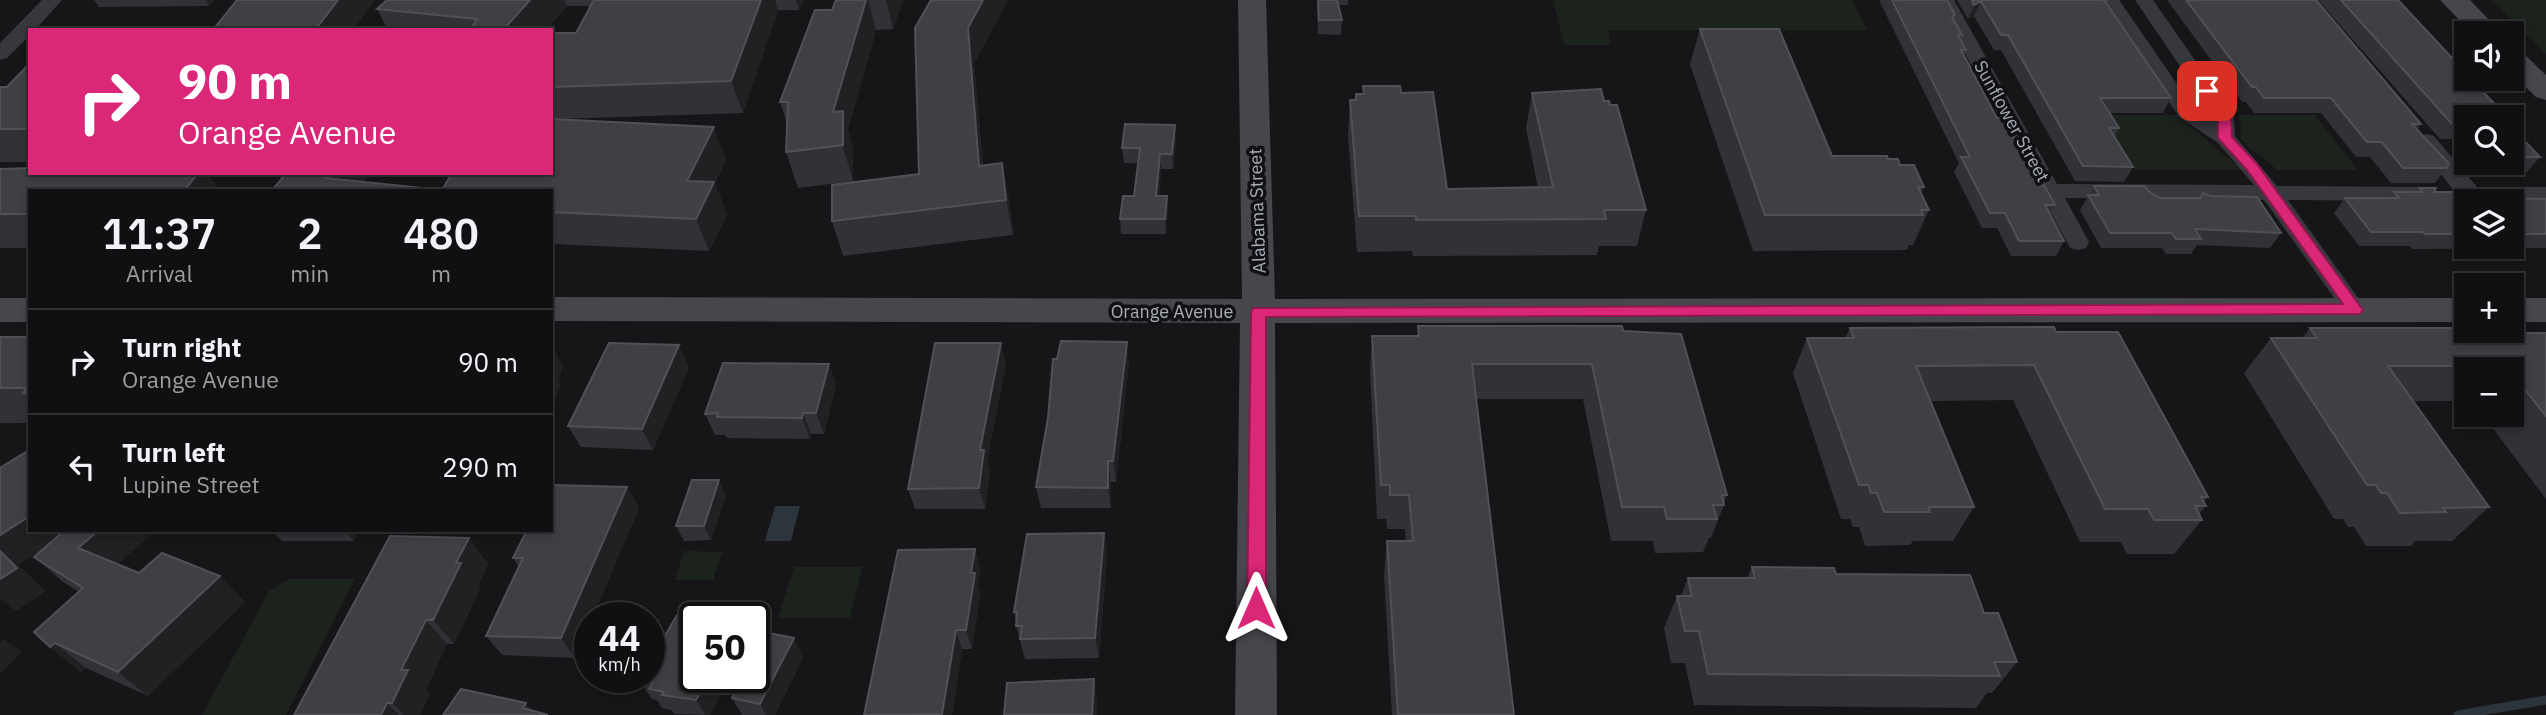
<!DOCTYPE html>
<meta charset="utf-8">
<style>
body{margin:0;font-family:"IBM Plex Sans",sans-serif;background:#19191b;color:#f1f3f6;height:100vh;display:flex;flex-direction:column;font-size:26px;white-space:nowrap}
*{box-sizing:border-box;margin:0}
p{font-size:23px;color:#9c9d9f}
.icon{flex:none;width:38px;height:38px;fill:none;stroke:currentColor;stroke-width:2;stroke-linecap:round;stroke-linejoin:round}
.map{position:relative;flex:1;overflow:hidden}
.details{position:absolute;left:28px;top:189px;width:525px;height:343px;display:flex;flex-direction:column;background:#101012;border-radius:0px;box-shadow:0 4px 10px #0003,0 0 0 2px #303032}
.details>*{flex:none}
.banner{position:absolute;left:28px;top:28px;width:525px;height:147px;border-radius:0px;box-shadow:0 4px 10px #0003,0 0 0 2px #303032;background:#db2777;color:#fff;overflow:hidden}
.tools{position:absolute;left:2454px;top:21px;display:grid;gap:14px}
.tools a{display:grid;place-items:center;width:70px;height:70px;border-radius:0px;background:#101012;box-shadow:0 4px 10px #0003,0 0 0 2px #303032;font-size:35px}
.speed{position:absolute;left:574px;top:602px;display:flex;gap:14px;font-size:35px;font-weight:700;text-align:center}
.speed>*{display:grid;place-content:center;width:91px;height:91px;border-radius:50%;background:#101012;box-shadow:0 4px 10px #0003,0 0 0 2px #303032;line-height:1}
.speed small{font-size:18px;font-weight:400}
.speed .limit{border:4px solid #111;border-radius:10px;background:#fff;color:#111}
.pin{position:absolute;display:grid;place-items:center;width:60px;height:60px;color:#fff;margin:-30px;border-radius:14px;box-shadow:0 4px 10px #0006}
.me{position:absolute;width:77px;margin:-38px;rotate:0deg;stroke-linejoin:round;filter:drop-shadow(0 0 5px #0008)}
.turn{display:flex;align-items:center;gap:24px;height:147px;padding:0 35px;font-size:32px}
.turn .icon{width:91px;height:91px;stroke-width:2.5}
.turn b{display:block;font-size:49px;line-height:60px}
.eta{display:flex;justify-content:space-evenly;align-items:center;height:119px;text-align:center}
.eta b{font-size:42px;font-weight:600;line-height:49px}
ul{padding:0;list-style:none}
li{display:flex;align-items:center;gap:21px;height:105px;padding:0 35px;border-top:2px solid #303032}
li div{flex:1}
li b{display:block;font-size:26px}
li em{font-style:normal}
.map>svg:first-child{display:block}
.green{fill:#1c231d}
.water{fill:#2c353c}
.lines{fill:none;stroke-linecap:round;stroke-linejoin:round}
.stream{stroke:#2c353c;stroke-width:9}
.street{fill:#37383d;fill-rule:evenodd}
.secondary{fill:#45474d;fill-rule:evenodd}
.wall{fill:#323236;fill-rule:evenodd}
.shaded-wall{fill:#212124}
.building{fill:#3f3f44;stroke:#4f5156;stroke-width:2}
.route{fill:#db2777;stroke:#8e194d;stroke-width:2}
.labels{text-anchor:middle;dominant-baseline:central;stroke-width:7;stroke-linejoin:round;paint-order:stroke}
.street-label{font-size:18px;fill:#a8adb8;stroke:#111113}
</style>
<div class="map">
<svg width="2546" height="715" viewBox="0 0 2546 715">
<rect width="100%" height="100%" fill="#161618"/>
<!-- green -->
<path class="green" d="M1553,0h299l15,30h-259l3,15h-47z
M2491,0h55v54l-49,-49z
M2100,115h77l65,55h-107z
M2238,115h77l43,55h-81c-12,-12 -26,-18 -37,-32l1,-12z
M684,551l38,1 -9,28h-38z
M794,567h68l-12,51h-72z
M289,579h66l-69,136h-84l67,-124z"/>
<!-- water -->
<path class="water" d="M775,506h25l-9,35h-26z"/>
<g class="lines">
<!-- stream -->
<path class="stream" d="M2458,715l88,-15"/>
<!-- street -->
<path class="street" d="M42,0h20l-27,30h-5v5l-23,23 -7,2v-17z
M1936,0h18l103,184 197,1 -36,-42 -39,-26 -78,-117h18l74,107 21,14v-5l-79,-116h18l81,116 1,20 42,50 147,1 8,2 3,5 -3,5 -8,2 -136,-1 79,110 -4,6 -8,3 -8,-3 -83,-116 -199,-2 24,44 -3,6 -8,2 -8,-2z
M2427,134l7,2 43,51h69v14l-86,-2 -44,-58 4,-5z"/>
<!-- secondary -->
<path class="secondary" d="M1238,0h28l9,299 1191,-1v24l-1191,1 2,392h-42l5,-392 -689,-2v-24l691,2z
M2440,0h30l32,33h-30z
M2511,49l10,2 25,24v25l-10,-3 -25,-24z
M0,298h30v24h-30z
M2511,298h35v24h-35z"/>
</g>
<!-- wall -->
<path class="wall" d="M94,0h120l-5,6 -110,1z
M387,0h417l-5,10h-21l-35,103 -187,6 170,40 -11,24 12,32 -18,36 -158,-7v-53h-280l10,-12 -4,-6h93l-6,9 78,8 109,-17v-140h25l15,-27h-24l-21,24h-158l-11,-21z
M836,0h67l-10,29 -17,1 -28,99 5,18v34l-55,7 -12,-36 1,-28 -7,-22 52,-92z
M931,0h77l-34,63 9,102 26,34 4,36 -170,21 -11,-35 87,-47z
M1317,0h31v5h-10l4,15 -1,15 -23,-1z
M1879,0h68l7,19 8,16 -2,4 6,11 -2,5 33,63 43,67 15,20 -5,9 14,27 -8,15h-45l-14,-28h-15l-28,-56 5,-9z
M1957,0h151l-1,4 64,94 -8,15h-54l10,15 -5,9 19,30 -9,15 -49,-1 -74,-131h-7l-20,-34 -6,3z
M2167,0h149l105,124 -4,5 30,39 -12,15h-44l-21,-26h-14l-35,-44h-67l-8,-11h-4z
M2318,0h80l68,117v34l-11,-12h-15z
M1700,29l132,127 56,3 12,6 24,22 -3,6 8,17 -16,35h-4l-2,5 -154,1 -63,-187z
M30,63v99h-30v-75h7z
M1363,86l38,7 46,96 91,-1 -12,-60 6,-35 72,8 42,109 -9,36h-38l-2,9 -184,1 -1,-5 -55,1 -9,-117 2,-35h5l1,-6h7z
M2511,122l11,11 -3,2 21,22 -13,15h-43l-8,-9h35z
M1176,140l-3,29h-12l-2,27h8l1,15 -2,23h-45l-1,-15 14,-23 4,-33h-14l-2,-15z
M0,169l207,4 13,18h-190v57h-30z
M2094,186l54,5 12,7 121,35 -11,15 -73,-3 -6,9h-25l-4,-6h-61l-21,-38z
M2419,188l15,4 69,6 43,1v49l-134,1 -2,-3h-51l-25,-33 11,-15h45l4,-6h21zM2466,201h45v46h-45z
M1418,326l205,5 104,164 -3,7v3l-13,33h-2l-6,14 -48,1 -2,-12h-42l-28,-142h-107l38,316h-122l-8,-140 3,-34h19l-1,-12h-18l-1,-10h-9l-7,-148 2,-35h45z
M1850,328l206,4 152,165 -4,5 2,4 -7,8 3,6 -28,34h-47l-6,-12h-41l-67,-142 -83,1 44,106 -21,34h-40l-3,4 -45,1 -6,-19h-6l-3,-8h-9l-48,-146 14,-35h38z
M2310,328l236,5v166l-63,-84h28v-46h-45v32h-53l76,106 -37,34h-37l-4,5h-45l-12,-19h-6l-5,-8h-9l-90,-146 27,-35h31z
M0,337h30v86h-30z
M1129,363l-13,119h-5v26h-70l-5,-21z
M829,364l7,21 -12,49h-13l-1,5 -83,-1 -2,-3h-10l-10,-21z
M1006,364l-19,97 3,10 -5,38h-70l-7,-20z
M689,367l-36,83 -72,-3 -13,-21z
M627,487l12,21 -64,150 -73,-3 -16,-19 33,-69 -6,-9z
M726,495l-15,45 -27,1 -8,-15z
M30,530h126l-39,34 22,9 106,29 -97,94 -62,-28 -5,4 -31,-25 29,-55 -16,-10 -29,-25 7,-7 -23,15 27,26 -29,20 -16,-13z
M271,530h89l-6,11h-72z
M1104,533l3,21 -8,104 -74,1 -9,-33v-5l-2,-9z
M469,538l19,26 -10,21 2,4 -26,55h-7l-21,45 4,5 -10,21h-126z
M975,549l5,20 -2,16 2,8 -8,56h-10l-10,66h-88z
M1752,567l84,7 148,39 33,49 -25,31h-5l-11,15 -282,-3 -9,-42h-14l-7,-35 13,-32h4l7,-18h59z
M803,658l-28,57h-33l-10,-17z
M695,677h36l-21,38 -36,-1 -3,-4 -9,-2 -5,-8 -5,-1 -13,-19z"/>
<!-- shaded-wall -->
<path class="shaded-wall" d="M206,0h8l-5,6z
M338,0h37l-22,30h-38z
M530,0h34l3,6 -21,24h-43z
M761,0h14l3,10 -35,103 -12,-32z
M796,0h8l-5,10z
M866,0h2l8,30 -28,99 5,18v34l-20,-69z
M886,0h17l-10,29z
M983,0h25l-34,63 12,138 -7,-35 -11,-138z
M1981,1l-7,15 -6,3 6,-14z
M1175,125l1,15 -3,29 -1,-15z
M714,127l12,32 -11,24 12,32 -18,36 -13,-32 -9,-38z
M1160,154l1,15 -3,42 -2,-15z
M1002,163l7,36 4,36 -7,-35z
M198,173h9l13,18h-36z
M328,173h42l-11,18 -34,-13z
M1167,196l1,15 -2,23 -1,-15z
M1127,342l2,21 -13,119 -3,-21z
M1001,343l5,21 -19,97 3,10 -5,38 -6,-21 1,-38z
M551,344l12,22 -4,13 2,5 -10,29z
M679,345l10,22 -36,83 -11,-21z
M829,364l7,21 -12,49 -8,-21z
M803,413l8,21 -1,5 -8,-21z
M1108,461l3,21v26l-3,-20z
M719,480l7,15 -15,45 -7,-14z
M627,487l12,21 -47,110h-2v6l-15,34 -14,-20z
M30,516v14h42l-54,35 27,26 -29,20 -16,-13v-63z
M99,530h57l-49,44 -29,-26z
M344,530h16l-6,11z
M1104,533l3,21 -8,104 -4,-20z
M469,538l19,26 -10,21 2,4 -26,55 -21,-24 23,-57z
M975,549l5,20 -2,16 2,8 -8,56 -6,-19 5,-57z
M220,576l25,26 -97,94 -30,-24z
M426,620l21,24 -21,45 4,5 -10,21h-16l-12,-12 9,-33z
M956,630l6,19 -10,66h-10z
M794,638l9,20 -28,57h-9l-6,-11z
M4,639l18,13 -22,22v-31z
M55,643l31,25 -5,4 -31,-25z
M709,677h22l-21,38h-5l-9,-15z
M1094,679l3,19v17h-5z
M387,703l12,12h-18z
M526,703l10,12 -13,-7z"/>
<!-- building -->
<path class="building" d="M237,0h101l-23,30h-102z
M387,0h143l-27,30h-33l7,-11 -100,-10z
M594,0h167l-30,81 -180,6v-54h25z
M836,0h30l-33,112 10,-1v34l-57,7 2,-50h-8l35,-92h17z
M931,0h52l-15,28 11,138 23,-3 4,37 -174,21v-36l87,-11 -4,-146z
M1318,0h19l5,20h-23z
M1892,0h55l8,15 -3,2 10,18h-4l8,15h-5l36,68h6l37,67h4l11,20h-10l19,36h-45l-14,-28h-15l-29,-56h9z
M1972,0h136h-4l67,98h-71l19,30h-10l24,39 -50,-1 -75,-131h-7l-20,-34 -7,4z
M2186,0h130l105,124h-9l37,40 -2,4h-44l-21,-26h-15l-36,-44h-67l-8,-11h-4z
M2341,0h57l68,73v6h5l36,38h-41v7h-14z
M1700,29h79l53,127h55l1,3h10l2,6h14l10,22h-6l11,23h-8l2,5h-158z
M30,63v66h-30v-42h7z
M1363,86h37l1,7 32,-1 14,97 106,-2 -21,-94 69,-4 3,12h5l1,4h7l29,105h-42l2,9 -190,1v-4h-57l-9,-116h6v-6h8z
M551,119l163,8 -27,54 27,1 -18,37 -145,-7v-21h-280l16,-18h41l-3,5 117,12 10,-17h99z
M2511,122l11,11h-5l23,24h-29z
M1125,124l50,1 -3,29h-12l-4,42h11l-2,23h-45l3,-23h11l6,-48h-18z
M30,168v5h168l-14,18h-154v23h-30v-45z
M2094,186h51l3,5 12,7h40l3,-5 8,3 46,1 24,36 -86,-4 6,10h-25l-4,-6h-62l-22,-38h11z
M2419,188h17l-2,4h64l5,6 43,1v35h-35v-33h-45v33h-41l-2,-2h-52l-26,-34h54l-5,-6h28z
M1418,326h204l1,5 58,3 46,161h-5l2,10h-11l4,14h-50l-3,-12h-42l-30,-143h-120l42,351h-116l-11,-174h26l-4,-46h-19v-10h-9l-9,-149h47z
M2054,327l2,5h62l90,165h-7l5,9h-11l7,14h-48l-6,-11h-43l-71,-144 -118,1 58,141h-45l1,5h-46l-7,-19h-6l-3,-8h-9l-52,-147h47l-4,-10z
M2310,328h156v3h45v-3h3l5,5h27v83l-35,-44v-3h-2l-3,-3h-118l101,141 -46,1 3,4 -46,1 -13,-20h-6l-5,-8h-9l-96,-147h46z
M0,337h30v56h-7l4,-5h-27z
M1061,341l66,1 -14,119h-5v27l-72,-1 12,-69 5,-59h4z
M609,343l70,2 -37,84 -74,-3z
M935,343h66l-21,107h4l-5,38 -71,1z
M723,363l106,1 -13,49h-13l-1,5 -85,-1 1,-4 -13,1z
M26,452l4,3v61l-30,19v-67z
M692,480h27l-15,46h-28z
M551,485l76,2 -66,151 -75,-2 37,-78h-10l14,-28h24z
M65,530h34l-21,18 61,25 23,-20 58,23 -102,96 -63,-29 -5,4 -16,-15 49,-44 -49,-31z
M1104,533l-9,105 -75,1 2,-13h-6l1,-14h-3l13,-78z
M390,536l79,2 -13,25h5l-28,57h-7l-25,50h7l-16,33h-5l-6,12h-87z
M975,549l-4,24h4l-9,57h-10l-14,84 -78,1 34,-165z
M0,551l17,17 -17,11z
M1752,567l82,1 2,6 134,1 14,38h14l19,49h-23l6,14 -292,-2 -9,-43h-14l-8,-35h15l-4,-18h67z
M677,615l18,3v59h14l-13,23 -34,-5 2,-3 -15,-3 4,-7 -14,-2 2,-3h8v-14z
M754,630l40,8 -34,66 -28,-6 10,-21h12z
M1094,679l-2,36h-88l3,-32z
M461,689l65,14 -3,5 25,7h-105z"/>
<!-- route -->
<path class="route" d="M2207,87l5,1 19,28 1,21 25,27 103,142 3,4 -3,4 -1094,3v291l-3,5 -7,3 -6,-3 -3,-5 4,-296 2,-4 1090,-4 -96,-134 -29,-32v-22l-17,-25z"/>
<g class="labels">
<!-- street labels -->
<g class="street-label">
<text transform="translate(2012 121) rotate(61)">Sunflower Street</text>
<text transform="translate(1257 211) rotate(-92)">Alabama Street</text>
<text x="1172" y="311">Orange Avenue</text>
</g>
</g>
</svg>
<div class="tools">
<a><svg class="icon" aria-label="sound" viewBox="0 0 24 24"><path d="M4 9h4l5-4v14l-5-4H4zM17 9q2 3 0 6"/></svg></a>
<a><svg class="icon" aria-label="search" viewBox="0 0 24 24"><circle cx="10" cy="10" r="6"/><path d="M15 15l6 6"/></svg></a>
<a><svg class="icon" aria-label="layers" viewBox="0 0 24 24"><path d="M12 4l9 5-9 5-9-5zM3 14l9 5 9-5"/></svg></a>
<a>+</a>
<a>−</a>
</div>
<div class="speed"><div>44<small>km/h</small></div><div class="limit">50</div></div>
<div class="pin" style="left:2207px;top:91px;background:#d93025"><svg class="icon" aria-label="arrive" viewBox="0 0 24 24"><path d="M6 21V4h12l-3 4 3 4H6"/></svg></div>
<svg class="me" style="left:1256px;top:608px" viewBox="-20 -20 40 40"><path d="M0-17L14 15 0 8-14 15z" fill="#db2777" stroke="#fff" stroke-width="4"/></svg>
<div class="banner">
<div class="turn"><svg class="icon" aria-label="right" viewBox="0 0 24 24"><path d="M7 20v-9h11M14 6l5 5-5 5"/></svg><div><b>90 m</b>Orange Avenue</div></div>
</div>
<section class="details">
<div class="eta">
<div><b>11:37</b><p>Arrival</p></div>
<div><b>2</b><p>min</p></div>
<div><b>480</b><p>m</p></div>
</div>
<ul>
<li><svg class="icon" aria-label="right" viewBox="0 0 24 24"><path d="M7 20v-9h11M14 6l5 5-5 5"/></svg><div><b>Turn right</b><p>Orange Avenue</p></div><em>90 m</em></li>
<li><svg class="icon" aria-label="left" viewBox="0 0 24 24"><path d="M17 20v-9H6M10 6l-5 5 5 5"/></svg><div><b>Turn left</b><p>Lupine Street</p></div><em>290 m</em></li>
</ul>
</section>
</div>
